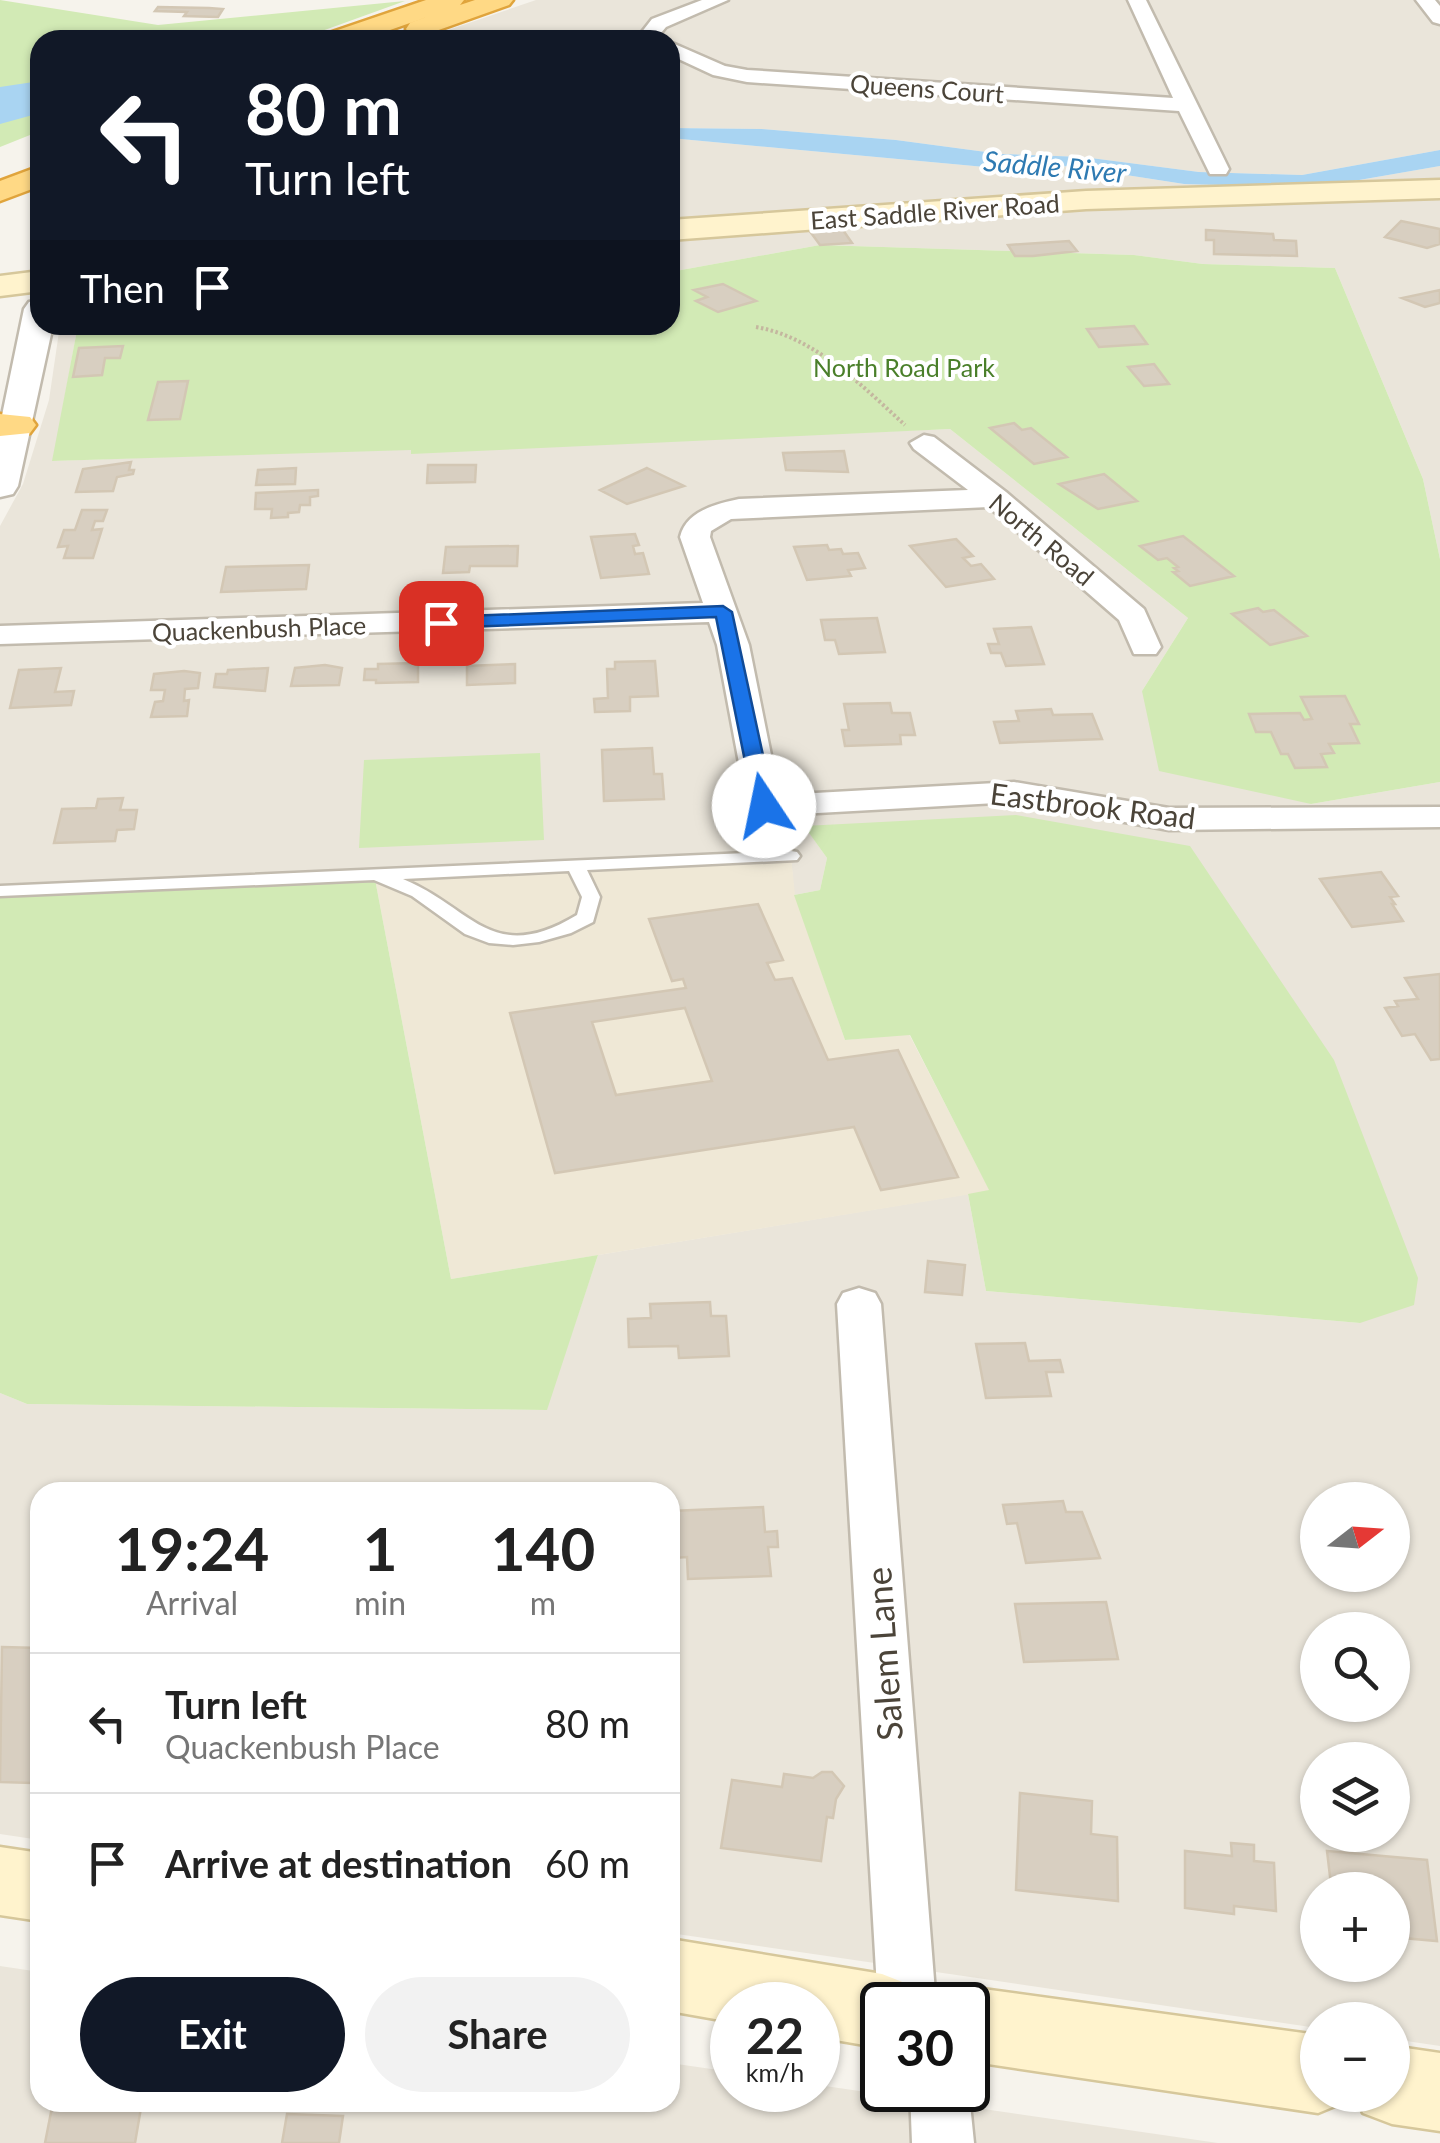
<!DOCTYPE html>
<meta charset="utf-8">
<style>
body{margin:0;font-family:Lato,sans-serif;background:#f2f2f2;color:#222;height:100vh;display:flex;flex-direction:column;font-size:38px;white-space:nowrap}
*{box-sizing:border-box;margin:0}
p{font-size:32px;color:#767676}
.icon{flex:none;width:55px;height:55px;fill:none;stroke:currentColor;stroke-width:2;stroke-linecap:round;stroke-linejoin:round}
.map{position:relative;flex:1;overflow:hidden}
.sheet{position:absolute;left:30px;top:1482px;width:650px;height:630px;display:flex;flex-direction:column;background:#fff;border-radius:30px;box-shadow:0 2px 8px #0004}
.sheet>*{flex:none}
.banner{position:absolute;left:30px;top:30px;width:650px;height:305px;border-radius:30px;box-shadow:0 2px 8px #0004;background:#111827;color:#fff;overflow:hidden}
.needle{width:65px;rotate:73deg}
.fabs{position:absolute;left:1300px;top:1482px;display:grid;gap:20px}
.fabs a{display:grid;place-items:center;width:110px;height:110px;border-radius:50%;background:#fff;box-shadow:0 2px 8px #0004;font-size:50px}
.speed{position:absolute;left:710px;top:1982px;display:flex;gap:20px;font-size:50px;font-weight:700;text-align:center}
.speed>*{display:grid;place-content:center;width:130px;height:130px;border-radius:50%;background:#fff;box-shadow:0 2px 8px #0004;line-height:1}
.speed small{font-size:25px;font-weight:400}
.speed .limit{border:5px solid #111;border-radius:15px;background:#fff;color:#111}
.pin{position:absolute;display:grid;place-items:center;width:85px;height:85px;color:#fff;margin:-42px;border-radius:20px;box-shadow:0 5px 15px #0006}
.me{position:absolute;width:110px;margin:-55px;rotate:349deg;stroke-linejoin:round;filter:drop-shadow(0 0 8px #0008)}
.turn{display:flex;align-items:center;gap:35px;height:210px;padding:0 50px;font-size:45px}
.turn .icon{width:130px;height:130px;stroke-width:2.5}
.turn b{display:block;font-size:70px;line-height:85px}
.then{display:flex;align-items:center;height:95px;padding:0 50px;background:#0003;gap:20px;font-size:38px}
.eta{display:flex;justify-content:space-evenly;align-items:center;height:170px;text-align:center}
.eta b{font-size:60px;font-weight:700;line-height:70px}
.primary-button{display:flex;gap:20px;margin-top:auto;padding:20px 50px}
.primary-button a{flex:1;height:115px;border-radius:60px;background:#111827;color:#fff;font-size:40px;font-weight:700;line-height:115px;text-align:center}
.primary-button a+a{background:#f2f2f2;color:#222}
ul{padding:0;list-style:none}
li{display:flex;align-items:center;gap:30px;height:140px;padding:0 50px;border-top:2px solid #e0e0e0}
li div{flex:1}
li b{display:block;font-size:38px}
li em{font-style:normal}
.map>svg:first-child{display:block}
.residential{fill:#eae5da;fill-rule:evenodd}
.education{fill:#efe8d6}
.green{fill:#d2eab5}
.water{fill:#a9d4f2}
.building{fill:#d8cfc1;stroke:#d3c7b4;stroke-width:2.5;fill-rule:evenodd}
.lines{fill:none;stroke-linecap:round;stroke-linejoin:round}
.service-casing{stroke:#c2bbae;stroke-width:5}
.minor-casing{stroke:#c2bbae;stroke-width:5}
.tertiary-casing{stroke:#c2bbae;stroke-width:5}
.secondary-casing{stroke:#d6c79b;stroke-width:5}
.trunk-casing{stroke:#e0a43c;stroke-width:5}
.path{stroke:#c4b79f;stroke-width:4;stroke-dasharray:2.5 2.5;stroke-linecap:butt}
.service{fill:#fff;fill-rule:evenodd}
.minor{fill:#fff;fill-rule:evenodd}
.tertiary{fill:#fff;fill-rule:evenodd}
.secondary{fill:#fff3cd;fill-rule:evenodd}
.trunk{fill:#ffd985;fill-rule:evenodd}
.route{fill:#1a73e8;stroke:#114b97;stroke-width:2.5}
.labels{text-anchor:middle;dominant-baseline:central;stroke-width:8;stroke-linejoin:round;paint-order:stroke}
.far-street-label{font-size:25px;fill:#4b4439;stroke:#fff}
.far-park-label{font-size:25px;fill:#4a7f2a;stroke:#fff}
.far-water-label{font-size:28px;font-style:italic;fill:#2e7ab2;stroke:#fff}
.street-label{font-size:30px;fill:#4b4439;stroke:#fff}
.near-street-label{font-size:35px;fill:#4b4439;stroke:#fff}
</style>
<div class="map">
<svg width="1440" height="2143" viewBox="0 0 1440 2143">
<rect width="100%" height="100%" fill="#f6f3ec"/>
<!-- residential -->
<path class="residential" d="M536,0h904v150l-138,25 -103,-3 -116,-15 -82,-3 -105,-14 -134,-11 -92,-1v-88h-251z
M670,138l315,29 47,3 36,-4 116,18 158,-1 98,-17v393l-17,-80 -88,-211 -132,-4 -69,-9 -314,-10 -150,27z
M60,325h18l-25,136 897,-32 238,189 -46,73 169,113 129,-22v1264l-47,-7 -1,-19h-74l-1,8 -647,-95v-441h-630v348l-40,-6v-441l27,11 519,6 52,-155 370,-61 18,97 374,32 -555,-496 22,31 -7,32 -26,5 -3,-39 -791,36v-366l23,-42 26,-84zM1318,1500h74v75h-74zM1318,1630h74v75h-74zM1318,1760h74v75h-74zM1318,1890h74v75h-74z
M0,1966l40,6v130h630v-39l62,9v18h86v-5l400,58h-1218z"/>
<!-- education -->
<path class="education" d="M791,856l4,39 50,145 64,-6 81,157 -539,88 -77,-405z"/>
<!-- green -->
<path class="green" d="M0,0l158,25 247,-24 -108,39h-257v91l-40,16z
M820,245l314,10 69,9 132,4 88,211 17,80v223l-129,22 -152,-33 -17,-80 46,-73 -238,-189 -539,25v-4l-359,11 26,-136h592v-53z
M540,753l4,87 -185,8 5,-88z
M1016,815l174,31 144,214 84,218 -4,27 -54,18 -374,-32 -18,-97 21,-4 -79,-155 -65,5 -51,-145 26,-5 7,-32 -23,-32z
M374,874l77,405 147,-24 -51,155 -520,-6 -27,-11v-501z"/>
<!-- water -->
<path class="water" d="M40,81v32l-40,11v-37z
M670,128l92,1 134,11 105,14 82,3 116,15 103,3 138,-25v16l-98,17 -79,3 -79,-2 -116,-18 -36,4 -47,-3 -315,-29z"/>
<!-- building -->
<path class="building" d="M158,7l51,1 14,1 -5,8 -34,-1 3,-4 -32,-1z
M1401,221l39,8v15l-13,4 -42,-11z
M827,224l6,7 10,-1 9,13 -32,2 -14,-19z
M1206,230l67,4 1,6 22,1 1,15 -83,-2v-14h-8z
M1069,241l8,10 -44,5h-18l-7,-11z
M723,284l33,17 -38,11 -22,-11 11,-4 -13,-7z
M1440,290v13l-15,4 -23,-9z
M1134,326l13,18 -48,3 -12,-18z
M123,346l-3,12h-15l-3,17 -29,2 6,-29z
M1154,364l15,20 -25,2 -16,-19z
M188,381l-8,38 -32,1 10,-38z
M1014,423l8,7 9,-2 36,29 -33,7 -44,-36z
M844,451l4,21 -62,-2 -3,-17z
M131,462l-2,8h5l-1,4 -16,3 -4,14 -37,1 7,-23z
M428,465h48l-1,17 -48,1z
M296,468l-1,16 -39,1 2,-15z
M647,468l37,18 -57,18 -27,-14z
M1104,474l33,27 -39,8 -39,-25z
M318,490v6l-8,1v8h-10l-1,7 -11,1v4l-17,1 1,-9h-17l1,-16z
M82,510h25l-4,11h-8l-3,9 10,-1 -9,29h-29l4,-12 -10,1 6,-17h11z
M635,534l4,11 -6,1 2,8 8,-1 6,21 -48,4 -10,-41z
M1183,536l51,40 -44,10 -17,-14 5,-1 -4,-3 4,-1 -11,-9 -9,2 -18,-14z
M956,539l17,17 -10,2 8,8 10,-2 13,15 -48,8 -36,-41z
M827,545l2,5 12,-1 2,5 15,-1 7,15 -17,2 3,6 -44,4 -13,-33z
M518,546l-1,20h-47l-1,6 -26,1 3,-26z
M309,565l-3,24 -85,3 5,-25z
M1258,608l5,4 11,-2 33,26 -37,9 -38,-31z
M877,618l8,34 -46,2 -4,-14h-10l-4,-20z
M1031,627l13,37 -38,2 -5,-13h-10l-3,-9h11l-5,-15z
M655,661l3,35 -28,1v14l-35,1 -1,-13 14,-1 -1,-29h8v-7z
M418,663v19l-42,1v-3h-12l1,-11h13v-5z
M515,664v19l-48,2v-19z
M325,665l17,3 -3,17 -48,1 4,-18z
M61,668l-6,24 19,-1 -3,14 -61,3 9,-38z
M268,668l-3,23 -51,-4 2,-13h11l1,-4z
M184,671l16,2 -2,15 -13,1 -1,12 5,-1 -2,16 -36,1 4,-15 8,-1 2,-11h-14l3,-16z
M1345,696l14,28h-9l9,19 -30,1 5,9 -13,1 6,13 -32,1 -7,-14h-7l-10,-22h-15l-7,-18 51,-1 4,7 8,-1 -11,-22z
M890,703l2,10h18l5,22h-15l1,9 -56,2 -3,-16h7l-5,-26z
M1051,709l2,6 39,-1 10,25 -102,4 -6,-21 25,-1 -3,-10z
M652,748l2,26h8l2,25 -60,2 -2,-51z
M123,798l-3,12h17l-3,19 -17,1 -2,11 -61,2 8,-34 34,-1 2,-9z
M1381,872l17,24 -8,1 5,7h-3l11,17 -51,6 -32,-48z
M758,904l25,56 -16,3 8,17 17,-2 36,82 70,-10 60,127 -77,13 -27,-63 -299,46 -45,-160 176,-25 -3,-9 -11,2 -23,-62zM685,1008l27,73 -96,14 -24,-73z
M1440,974v85l-9,1 -16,-26 -13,2 -17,-28 13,-2 -3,-5 23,-2 -13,-21z
M928,1261l37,4 -3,30 -37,-3z
M710,1302l1,14h15l3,40 -50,2 -1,-12 -49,1 -1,-28 23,-1 -1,-14z
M1025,1343l4,18 31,-1 3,12h-17l5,24 -65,2 -10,-54z
M1063,1501l3,11h16l18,46 -74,5 -9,-40 -10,1 -4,-19z
M763,1507l2,25 12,-1 1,16h-10l3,29 -83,3 -1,-22 -14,1 -2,-47z
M1106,1602l12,57 -94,3 -9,-58z
M2,1647l38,1v107l-8,28 -32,-1z
M822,1772h10l12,14 -8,13 -3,19 -6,-1 -6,44 -100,-13 11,-68 50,7 2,-13 29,4z
M1020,1793l72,8 -1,33 26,3 1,64 -102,-11z
M1231,1843l23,2v16l20,2 2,48 -42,-5v8l-49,-6v-57l47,5z
M1327,1851l100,9 10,81 -45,-4v-47h-52l-1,-5h-8z
M53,2102h89l-7,41h-90z
M287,2114l56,2 -4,27h-57z"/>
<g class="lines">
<!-- service casing -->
<g class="service-casing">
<path id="service" d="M791,851l6,1 3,4 -3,4 -210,10 13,27 -7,25 -22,11 -32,9 -26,3 -24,-2 -24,-9 -53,-38 -38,-16 -374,16v-10zM569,871l13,26 -5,18c-86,52 -105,-8 -174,-36z"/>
</g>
<!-- minor casing -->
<g class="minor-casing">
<path id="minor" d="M702,0h26l-62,27 -5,6 4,7h-20l-4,-7 11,-14z
M1128,0h18l83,169 -3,5h-16l-31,-63 -432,-29 -34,-7 -43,-20v-13l55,24 22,4 426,28z
M1416,0h19l5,6v18l-7,-2z
M924,435l10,2 72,55 138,117 17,38 -5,7h-22l-15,-34 -130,-113 -258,12 -20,12 -1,6 39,108 30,150 235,-13 155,26 271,-1v20l-271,3 -155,-28 -250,14 -12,-3 -5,-7 -30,-161 -8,-23 -709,22v-18l703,-23 -23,-66c6,-26 36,-33 59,-38l229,-9 -54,-41 -4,-6z
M859,1288l16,5 6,11 55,701h-54v11l-4,-11 -41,-701 6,-11z
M968,2084l6,59h-62l-2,-53h58z"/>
</g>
<!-- tertiary casing -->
<g class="tertiary-casing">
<path id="tertiary" d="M40,300v25h13l-35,161 -5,8 -13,3v-72l24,-116 5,-7z"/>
</g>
<!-- secondary casing -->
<g class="secondary-casing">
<path id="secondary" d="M1440,180v18l-354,11 -416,31v-20l416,-29z
M40,271v20l-40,5v-20z
M0,1847l40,6v68l-40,-6z
M670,1939l212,35 28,11 10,20h-38v43l-64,-11v-32h-86v17l-62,-11z
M968,1987l350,48v60h32l-3,6 -29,12 -350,-52v-56h-32l3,-7z
M1392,2046l48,7v78l-48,-7 -29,-11 -8,-18h37z"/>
</g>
<!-- trunk casing -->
<g class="trunk-casing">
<path id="trunk" d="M426,0h38l-4,5 15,-5h38l-4,5 -90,32 -9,-2 -4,-6 4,-6 28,-10 -76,27h-39l3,-6z
M40,166v20l-40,15v-20z
M0,414l30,3 6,8 -6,8 -30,3z"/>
</g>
<!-- path -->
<path class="path" d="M756,327c59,10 106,59 149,98"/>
<!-- service -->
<use href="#service" class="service"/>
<!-- minor -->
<use href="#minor" class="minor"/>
<!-- tertiary -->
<use href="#tertiary" class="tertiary"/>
<!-- secondary -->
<use href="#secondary" class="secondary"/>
<!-- trunk -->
<use href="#trunk" class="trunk"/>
</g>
<!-- route -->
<path class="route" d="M723,606l9,6 42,194 -10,6 -10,-6 -38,-189 -275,11 -9,-5 9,-6z"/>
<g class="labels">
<!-- far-street labels -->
<g class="far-street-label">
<text transform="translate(927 88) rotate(4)">Queens Court</text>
<text transform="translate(935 211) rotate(-4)">East Saddle River Road</text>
<text transform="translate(1042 539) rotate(40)">North Road</text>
<text transform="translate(259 628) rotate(-2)">Quackenbush Place</text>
</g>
<!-- far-park labels -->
<g class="far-park-label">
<text x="904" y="367">North Road Park</text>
</g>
<!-- far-water labels -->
<g class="far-water-label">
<text transform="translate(1055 166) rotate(5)">Saddle River</text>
</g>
<!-- street labels -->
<g class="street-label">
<text transform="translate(1093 805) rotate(7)">Eastbrook Road</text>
</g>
<!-- near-street labels -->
<g class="near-street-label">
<text transform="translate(883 1654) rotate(-94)">Salem Lane</text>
</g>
</g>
</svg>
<div class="fabs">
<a><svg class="needle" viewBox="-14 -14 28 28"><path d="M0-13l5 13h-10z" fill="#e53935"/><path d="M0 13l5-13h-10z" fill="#767676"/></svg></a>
<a><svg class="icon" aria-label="search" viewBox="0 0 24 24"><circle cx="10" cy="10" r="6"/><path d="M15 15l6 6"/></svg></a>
<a><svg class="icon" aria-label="layers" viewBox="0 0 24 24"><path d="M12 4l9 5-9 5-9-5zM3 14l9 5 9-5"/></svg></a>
<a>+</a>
<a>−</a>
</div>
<div class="speed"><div>22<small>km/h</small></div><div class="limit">30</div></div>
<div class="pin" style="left:441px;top:623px;background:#d93025"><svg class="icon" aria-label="arrive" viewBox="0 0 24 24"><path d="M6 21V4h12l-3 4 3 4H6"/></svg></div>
<svg class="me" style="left:764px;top:806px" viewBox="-20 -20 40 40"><circle r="19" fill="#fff"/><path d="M0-13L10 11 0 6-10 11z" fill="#1a73e8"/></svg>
<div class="banner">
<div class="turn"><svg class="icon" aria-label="left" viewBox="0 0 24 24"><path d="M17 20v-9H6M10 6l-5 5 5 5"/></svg><div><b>80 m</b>Turn left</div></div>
<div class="then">Then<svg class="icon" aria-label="arrive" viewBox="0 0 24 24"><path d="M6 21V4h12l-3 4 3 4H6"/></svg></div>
</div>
<section class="sheet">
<div class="eta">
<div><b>19:24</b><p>Arrival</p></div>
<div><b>1</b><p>min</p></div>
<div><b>140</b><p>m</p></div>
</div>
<ul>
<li><svg class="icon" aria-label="left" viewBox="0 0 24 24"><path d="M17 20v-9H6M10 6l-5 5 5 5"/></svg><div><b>Turn left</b><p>Quackenbush Place</p></div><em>80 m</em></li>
<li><svg class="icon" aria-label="arrive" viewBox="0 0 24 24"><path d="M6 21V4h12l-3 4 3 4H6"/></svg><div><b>Arrive at destination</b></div><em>60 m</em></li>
</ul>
<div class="primary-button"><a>Exit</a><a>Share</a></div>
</section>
</div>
